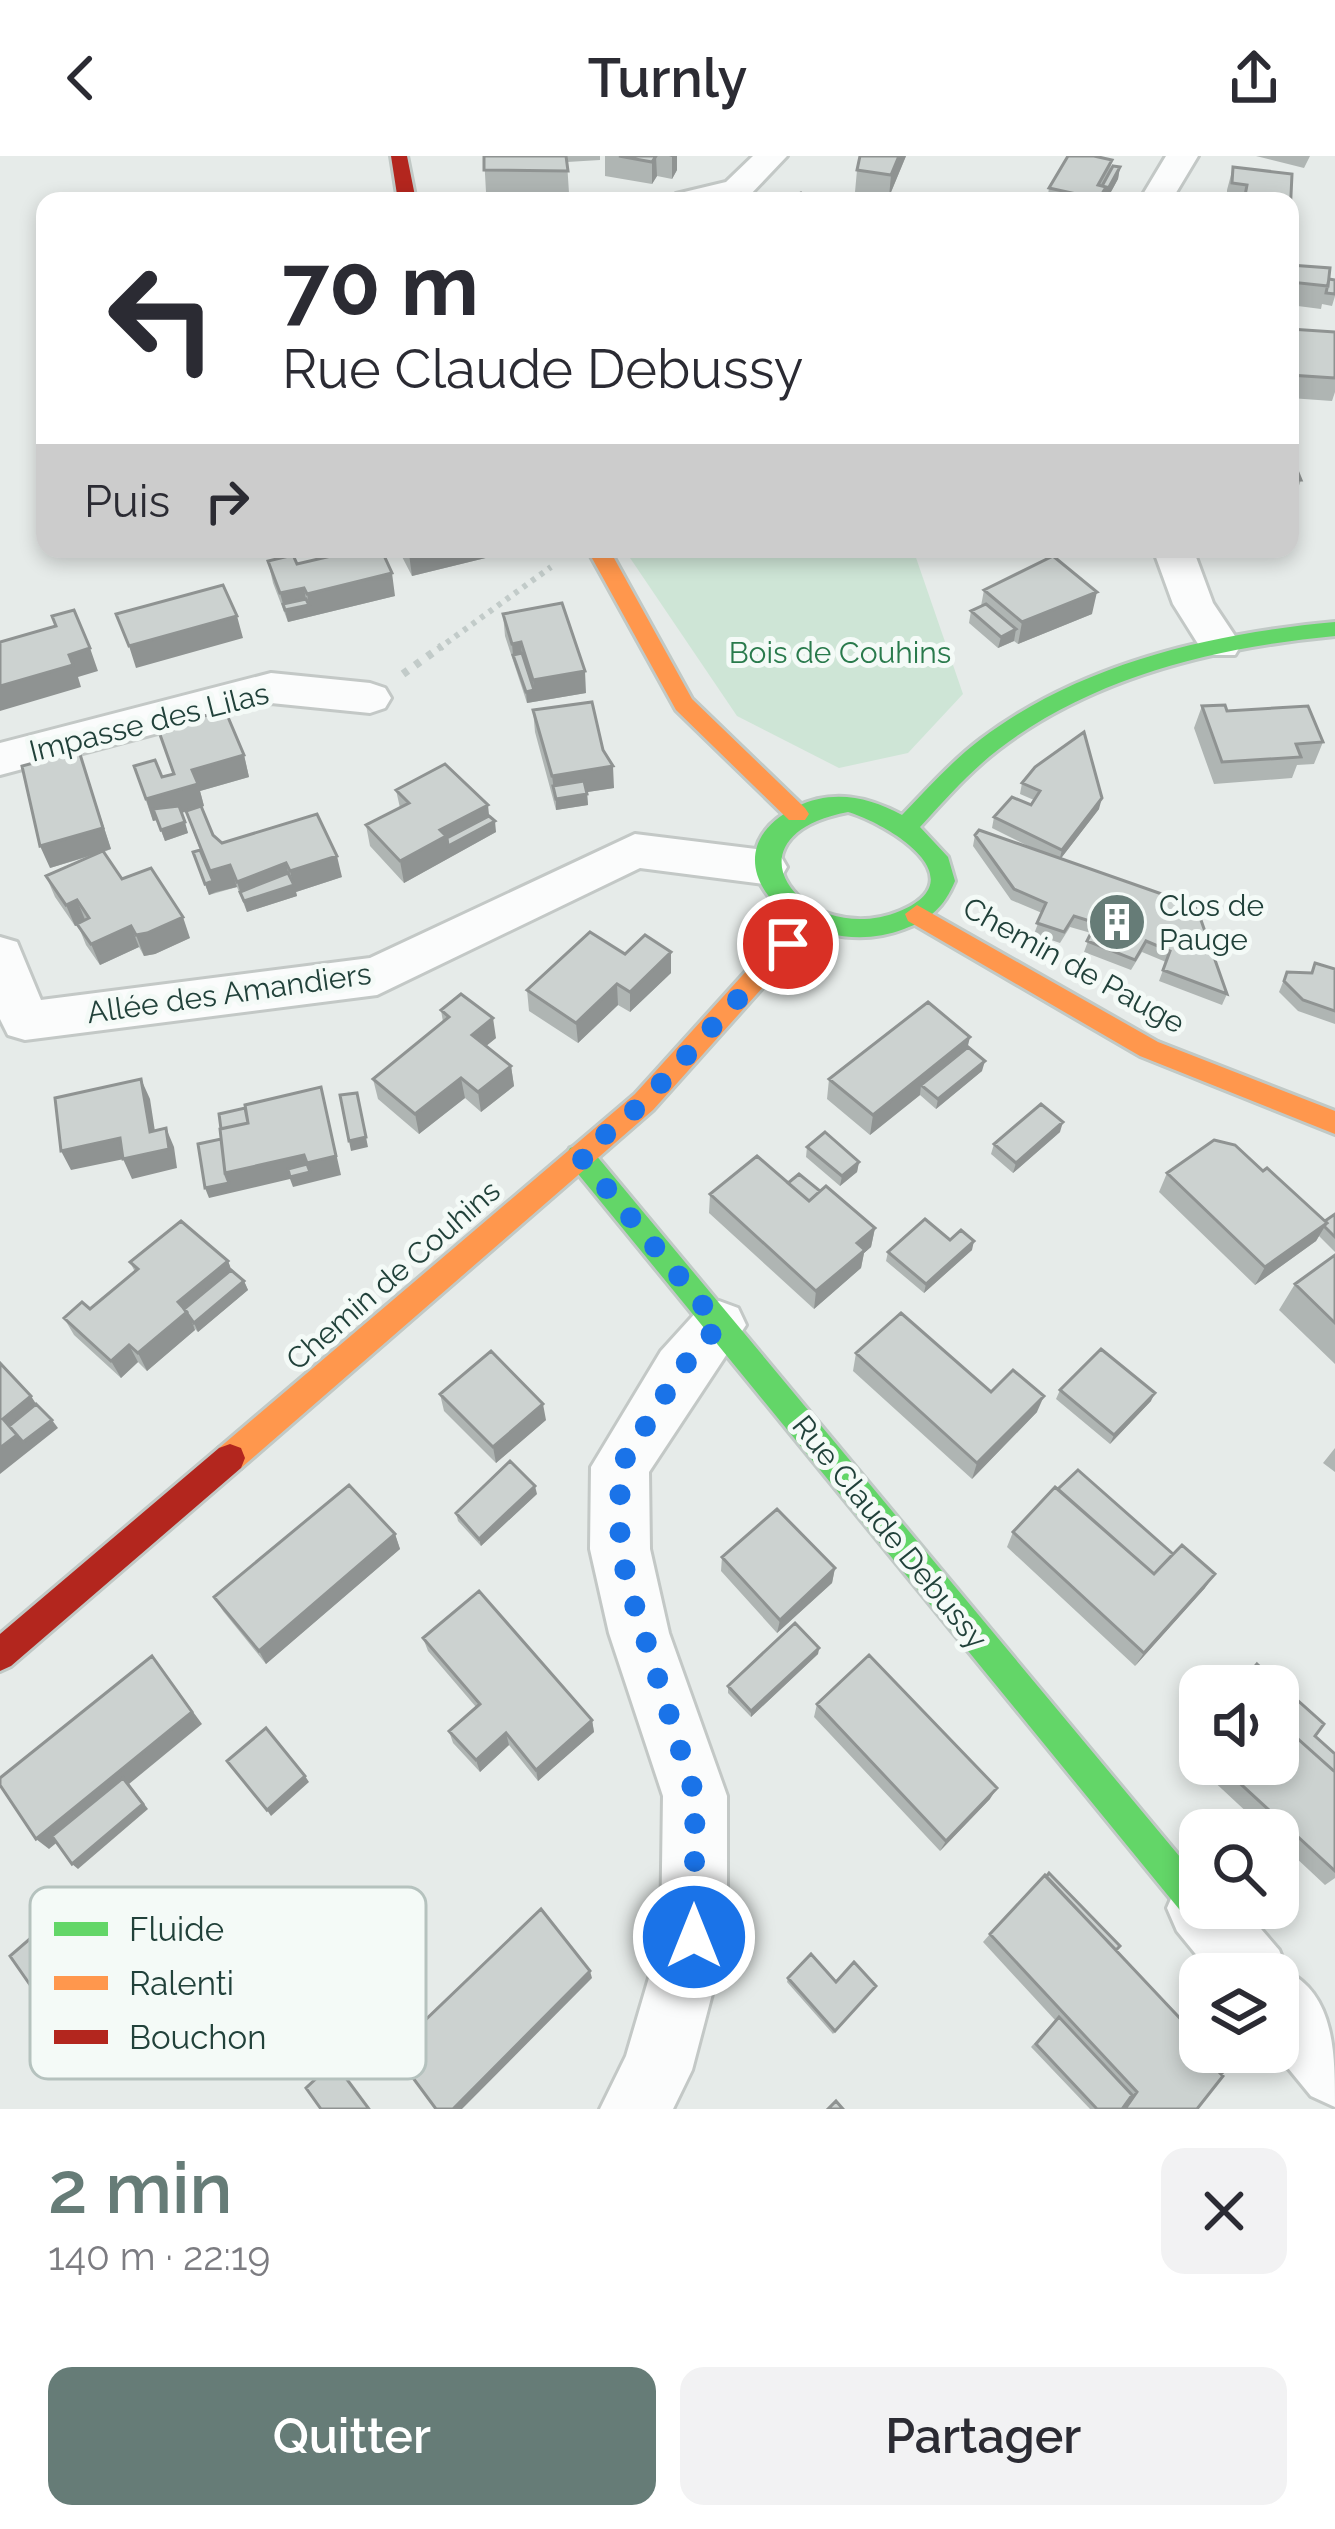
<!DOCTYPE html>
<html lang="fr">
<meta charset="utf-8">
<style>
body{margin:0;font-family:Raleway,sans-serif;background:#f2f2f3;color:#2b2b33;height:100vh;display:flex;flex-direction:column;font-size:45px;white-space:nowrap}
*{box-sizing:border-box;margin:0}
p{font-size:39px;color:#7c7c81}
.icon{flex:none;width:66px;height:66px;fill:none;stroke:currentColor;stroke-width:2;stroke-linecap:round;stroke-linejoin:round}
.map{position:relative;height:1953px;overflow:hidden}
.details{display:flex;flex-direction:column;background:#fff;flex:1}
.details>*{flex:none}
.top-card{position:absolute;left:36px;top:36px;width:1263px;height:366px;border-radius:24px;box-shadow:0 6px 18px #0003;background:#fff;color:#2b2b33;overflow:hidden}
.fabs{position:absolute;left:1179px;top:1509px;display:grid;gap:24px}
.fabs a{display:grid;place-items:center;width:120px;height:120px;border-radius:24px;background:#fff;box-shadow:0 6px 18px #0003;font-size:60px}
.pin{position:absolute;display:grid;place-items:center;width:102px;height:102px;color:#fff;margin:-51px;border:6px solid #fff;border-radius:50%;box-shadow:0 3px 12px #0007}
.me{position:absolute;width:132px;margin:-66px;rotate:0deg;stroke-linejoin:round;filter:drop-shadow(0 0 9px #0008)}
.turn{display:flex;align-items:center;gap:42px;height:252px;padding:0 48px;font-size:54px}
.turn .icon{width:156px;height:156px;stroke-width:2.5}
.turn b{display:block;font-size:84px;line-height:102px}
.then{display:flex;align-items:center;height:114px;padding:0 48px;background:#0003;gap:24px;font-size:45px}
.round{display:grid;place-items:center;flex:none;width:126px;height:126px;border-radius:24px;background:#f2f2f3}
.headline{display:flex;align-items:center;justify-content:space-between;height:204px;padding:0 48px}
h1{font-size:72px;font-weight:600;line-height:90px;color:#667c77}
.action{display:flex;gap:24px;margin-top:auto;padding:24px 48px}
.action a{flex:1;height:138px;border-radius:24px;background:#667c77;color:#fff;font-size:48px;font-weight:600;line-height:138px;text-align:center}
.action a+a{background:#f2f2f3;color:#2b2b33}
header{display:flex;justify-content:space-between;align-items:center;height:156px;padding:0 48px;background:#fff;font-size:54px;font-weight:600}
.map>svg:first-child{display:block}
.green{fill:#cee5d6}
.lines{fill:none;stroke-linecap:round;stroke-linejoin:round}
.street-casing{stroke:#c3c8c6;stroke-width:6}
.fast-casing{stroke:#c1c9c6;stroke-width:6}
.slow-casing{stroke:#c1c9c6;stroke-width:6}
.jam-casing{stroke:#c1c9c6;stroke-width:6}
.path-far1{stroke:#c2cbc9;stroke-width:6;stroke-dasharray:4.5 6;stroke-linecap:butt}
.path{stroke:#c2cbc9;stroke-width:8;stroke-dasharray:6 9;stroke-linecap:butt}
.street{fill:#fbfcfc;fill-rule:evenodd}
.fast{fill:#63d668;fill-rule:evenodd}
.slow{fill:#ff974d;fill-rule:evenodd}
.jam{fill:#b3261e;fill-rule:evenodd}
.wall{fill:#afb5b3}
.shaded-wall{fill:#8f9392}
.building{fill:#ccd2d0;stroke:#8f9392;stroke-width:3}
.route{stroke:#1a73e8;stroke-width:21;stroke-dasharray:0 37.8}
.labels{text-anchor:middle;dominant-baseline:central;stroke-width:10;stroke-linejoin:round;paint-order:stroke}
.park-label{font-size:30px;fill:#297a4c;stroke:#f4faf7}
.street-label{font-size:30px;fill:#21413a;stroke:#f4faf7}
.poi-label{font-size:30px;fill:#21413a;stroke:#f4faf7;text-anchor:start}
.key{fill:#f4faf7;stroke:#b5c2be;stroke-width:3}
.key-label{font-size:33px;fill:#21413a}
</style>
<header><svg class="icon" aria-label="back" viewBox="0 0 24 24"><path d="M15 5l-7 7 7 7"/></svg>Turnly<svg class="icon" aria-label="share" viewBox="0 0 24 24"><path d="M12 15V3M7 8l5-5 5 5M5 13v7h14v-7"/></svg></header>
<div class="map">
<svg width="1335" height="1953" viewBox="0 0 1335 1953">
<rect width="100%" height="100%" fill="#e6ebe9"/>
<!-- green -->
<path class="green" d="M624,393h289l50,145 -55,59 -69,15 -102,-52z"/>
<g class="lines">
<!-- street casing -->
<g class="street-casing">
<path id="street" d="M753,0h34l-38,40 -77,5 4,-7 50,-12z
M1166,0h32l-27,45h-32z
M1153,393h40l20,54 28,42 -6,10h-30l-32,-51z
M271,517l99,10 15,5 6,10 -6,10 -15,5 -99,-10 -271,72v-32z
M635,678l129,16 16,5 7,12 -7,12 -16,5 -124,-16 -263,127 -352,45 -17,-5 -8,-16v-82l17,5 24,58 329,-42z
M719,1145l19,7 8,17 -97,147 1,77 19,84 58,163v141l-35,133 -19,39h-73l26,-53 35,-119 2,-141 -54,-163 -19,-84 1,-82 70,-116 39,-43z
M1200,1719v33h43l36,42 9,22c47,24 47,83 47,135l-24,-11 -36,-44 3,-78h-66l-35,-43 -10,-23 10,-23z"/>
</g>
<!-- fast casing -->
<g class="fast-casing">
<path id="fast" d="M1335,466v14c-117,11 -241,40 -336,113 -30,23 -54,51 -79,78l28,30 7,24c-11,26 -24,38 -51,48 -102,39 -210,-71 -108,-122 37,-18 72,-10 106,8 25,-26 50,-54 79,-76 100,-76 232,-106 354,-117zM848,656c40,12 130,66 52,99 -94,39 -184,-74 -52,-99z
M580,989l10,3 610,733v27h17l-5,12 -12,5 -12,-5 -618,-756 -4,-8 4,-8z"/>
</g>
<!-- slow casing -->
<g class="slow-casing">
<path id="slow" d="M587,393h22l83,150 113,109 4,6 -4,6h-16l-113,-110z
M917,749l241,137 177,69v23l-195,-78 -232,-135 -3,-7z
M807,756l9,2 3,7 -3,7 -163,182 -412,358 -11,4 -11,-4 -4,-10 4,-10 416,-354 163,-180z"/>
</g>
<!-- jam casing -->
<g class="jam-casing">
<path id="jam" d="M391,0h16l9,45h-18z
M230,1288l11,4 4,10 -4,10 -230,198 -11,5v-37l219,-186z"/>
</g>
<!-- path-far1 -->
<path class="path-far1" d="M438,493l113,-82"/>
<!-- path -->
<path class="path" d="M403,518l39,-28"/>
<!-- street -->
<use href="#street" class="street"/>
<!-- fast -->
<use href="#fast" class="fast"/>
<!-- slow -->
<use href="#slow" class="slow"/>
<!-- jam -->
<use href="#jam" class="jam"/>
</g>
<!-- wall -->
<path class="wall" d="M484,0h116v4l-33,2 2,31 -83,-1z
M605,0h72v14l-5,9 -15,-3 -5,8 -47,-8z
M906,0l-17,41 -34,-5 2,-22z
M1256,0h54l-6,12z
M1112,4l-2,10 10,-3 -2,12 -12,22h-59l2,-13z
M1233,11l59,7 -2,43v-16h-63v-11z
M1290,71l7,10 -4,11h-3z
M1290,108l45,16v16l-3,10 -10,-2 -1,5 -31,-4z
M1290,173l45,3v60l-3,9 -42,-3z
M1290,297l11,27 -8,22h-3z
M398,393h116v2l-102,25z
M268,405l29,3 98,32 -107,26 -15,-39z
M984,434l108,24 -74,30 -4,-3 -16,7 -29,-25 2,-12 10,-5z
M503,458l83,79 -59,10 -22,-67z
M1202,550l25,5 96,31 -9,22 -17,1 -5,13 -78,6 -20,-56z
M533,554l70,40 11,38 -27,4 1,13 -32,5 -21,-78z
M158,573l86,26 5,22 -49,14 4,15 -3,1 12,28 9,8 120,34 -46,15 1,4 -50,16 -10,-25 -28,8 -16,-43 7,-2 -14,-38 -5,1 7,20 -23,8 -8,-21 -4,1 -19,-55 28,11 11,-3z
M79,595l32,98 -7,3 18,27 68,59 -35,16 -11,2 -5,-9 -39,18 -14,-20 -8,-20 -3,1 -20,-29 -9,-21 51,-22 -47,14z
M1022,627l77,26 -38,49 166,136 -5,11 -63,-24 7,-19 -24,-10 -11,18 -47,-18 7,-19 -21,-6 -10,16 -26,-9 8,-21 -31,-13 -38,-54 2,-11 57,13 -40,-20 2,-11 37,-12 3,-5 -14,-6z
M396,634l93,26 7,16 -92,51 -34,-37 -4,-21 34,-17z
M671,796v21l-41,39 -12,-7 -40,38 -49,-32 -2,-21 98,-36z
M1315,807l20,6v55l-37,-13 -19,-19 8,-20 24,1z
M441,854l55,28 -10,8 25,20 3,20 -33,26 -16,-14 -46,36 -41,-35 -5,-20 70,-57z
M968,891l14,24 -46,38 -16,-14 -50,40 -43,-36 2,-20z
M1060,976l-47,41 -22,-19 3,-10z
M807,991l52,15 -2,10 -17,14 -34,-29z
M1263,1015l62,50 10,-7v38l-16,-16 -3,5 -61,44 -96,-93 8,-19z
M788,1027l32,8 55,37 -4,19 -7,6 -3,15 -47,41 -105,-96 1,-19z
M950,1084l22,10 -48,43 -38,-32 2,-9z
M1335,1099v109l-56,-54 16,-26z
M228,1105l3,9 13,11 4,9 -50,42 -4,-4 1,2 -48,41 -9,-9 -17,16 -47,-43 -10,-17 26,-9 45,-37 -5,-10z
M856,1197l135,39 46,20 -65,67 -119,-108z
M1060,1234l91,11 -41,43 -54,-45z
M440,1238l106,26 -50,43 -52,-52z
M1335,1292v24l-12,-9z
M537,1338l-56,52 -23,-25 -2,-8z
M1013,1376l192,56 -70,78 -128,-119z
M395,1378l5,15 -134,115 -43,-53 -9,-14z
M722,1401l113,11 -3,15 -55,50 -56,-62z
M423,1482l169,82 2,12 -56,49 -29,-36 -29,27 -27,-29 -4,-12 27,-24 -48,-56z
M819,1492l-1,6 -67,63 -23,-24v-7z
M817,1548l173,95 -50,52 -126,-134z
M1200,1569v39h78l37,-28 20,18v124l-10,7 -47,-44v-11h-12l-87,-81z
M990,1778l126,16 70,83 11,76h-107l-59,-62 24,-27 -72,-78z
M788,1822l48,4 40,4 -43,48 -46,-52z"/>
<!-- shaded-wall -->
<path class="shaded-wall" d="M656,0l1,20 -5,8v-22z
M669,0h8v14l-5,9v-22z
M899,0h7l-17,41 2,-22z
M1120,11l-2,12 -12,22h-8l8,-14z
M428,393h86v2l-102,25 -3,-22z
M392,417l3,23 -107,26 -8,-29 24,-5 3,17h2l-2,-11z
M1097,436l-5,22 -74,30 4,-22z
M237,460l6,22 -107,30 -7,-22z
M1016,473l-2,12 -16,7 3,-11z
M521,486l2,23 -10,-10 -1,-11z
M90,492l8,23 -20,6 3,10 -81,24v-25l69,-31z
M585,515l1,22 -59,10 -1,-11 8,-2 -1,-10z
M79,595l32,98 -61,19 -10,-22z
M244,599l5,22 -49,14 4,15 -51,15 -7,-22 46,-29z
M613,610l1,22 -59,9 -3,-21z
M587,638l1,11 -32,5v-11z
M1102,642l-3,11 -40,52 3,-11z
M488,649l2,19 5,-3 1,11 -92,51 -4,-22 40,-31z
M185,666l3,11 -23,8 -4,-11z
M337,700l5,21 -46,15 1,4 -50,16 -10,-30 49,-19 5,21 2,1 -3,-14z
M230,709l7,22 -21,5 -6,-21z
M213,725l3,11 -7,3 -4,-11z
M77,744l9,22 -11,4 -9,-21z
M183,761l7,21 -35,16 -11,2 -8,-21z
M131,770l8,21 -39,18 -9,-21z
M671,796v21l-41,39v-20z
M617,828l1,21 -40,38 -2,-20z
M493,862l3,20 -21,17 -3,-20z
M970,881l-5,21 -44,27 -1,10 -50,40 3,-20z
M985,905l-3,10 -46,38 2,-10z
M511,910l3,20 -33,26 -3,-20z
M461,922l4,20 -46,36 -4,-20z
M141,923l9,20 8,52 -8,-19z
M321,931l20,88 -48,12 -3,-8 -81,19 -4,-10 20,-15 79,-18 3,8z
M357,937l11,54 -17,4 -2,-10z
M1063,966l-3,10 -47,41 3,-10z
M166,972l8,19 3,21 -45,11 -9,-20z
M120,982l9,20 -58,12 -10,-19z
M859,1006l-2,10 -17,14 2,-10z
M1327,1067l-11,18 -61,44 10,-18z
M875,1072l-4,19 -7,6 -3,15 -47,41 2,-18 41,-48z
M974,1085l-2,9 -48,43 2,-9z
M228,1105l7,18 -45,38 5,13 -48,41 -9,-18 40,-51z
M244,1125l4,9 -50,42 -4,-9z
M129,1189l9,17 -17,16 -10,-17z
M1155,1237l-4,8 -41,43 4,-9z
M31,1240l11,17 -26,21 -13,-15z
M1044,1240l-7,16 -65,67 5,-16z
M543,1248l3,16 -50,43 -3,-16z
M52,1264l6,8 -58,46v-26l17,-13z
M535,1330l2,8 -56,52 -2,-7z
M395,1378l5,15 -134,115 -7,-13z
M835,1412l-3,15 -55,50 3,-13z
M1215,1418l-10,14 -70,78 9,-13z
M819,1492l-1,6 -67,63v-6z
M152,1500l50,68 -73,60 19,25 -70,60 -6,-5 56,-80 -79,65 -13,-10z
M592,1564l2,12 -56,49 -2,-11z
M506,1577l3,12 -29,27 -4,-12z
M305,1620l4,6 -38,34 -4,-6z
M997,1632l-7,11 -50,52 6,-10z
M77,1742l6,5 52,72 -36,32 -6,-4z
M590,1815l2,7 -130,131h-9z
M80,1829l7,4 -31,27 -7,-4z"/>
<!-- building -->
<path class="building" d="M484,0h82l2,15 -84,-1z
M619,0h37l-4,6z
M860,0h39l-8,19 -34,-5z
M1068,0h26l18,4 -14,25 8,2 -7,12 -50,-11z
M1113,10l7,1 -17,31 3,-11 -4,-1z
M1233,11l59,7 -2,42v-15h-46l3,-16 -15,-2z
M801,37l13,8h-31z
M1290,71l7,1v9l-7,-1z
M1290,109l40,3 -2,18 -38,-4z
M1329,123l6,1v14l-9,-1z
M1290,173l45,3v46l-45,-3z
M1290,297l11,27h-11z
M361,393h20l11,24 -85,21 -3,-6 -24,5 -12,-32 25,-6 4,9z
M406,393h22l-19,5z
M1053,400l44,36 -75,30 -38,-32z
M223,429l14,31 -108,30 -13,-32z
M306,443l3,6 -24,5 -2,-6z
M562,447l23,68 -52,9 -12,-38 -9,2 -9,-30z
M986,448l30,25 -15,8 -30,-26z
M74,454l16,38 -21,7 4,10 -73,21v-44l56,-16 -4,-10z
M522,497l12,37 -8,2 -13,-37z
M592,546l11,48 10,16 -61,10 -19,-66z
M1225,549l2,6 81,-5 15,36 -27,2 5,13 -79,5 -20,-56z
M225,554l19,45 -52,15 6,14 -52,15 -12,-33 21,-6 7,17 12,-3 -16,-45z
M1084,576l18,66 -40,52 -68,-33 18,-20 19,8 9,-14 -18,-8 13,-16z
M79,595l24,77 -63,18 -18,-80z
M445,608l43,41 -48,25 6,6 -46,25 -34,-36 43,-22 -13,-13z
M584,625l3,13 -31,5 -3,-13z
M179,650l6,16 -24,8 -8,-21z
M201,650l12,29 9,8 95,-29 20,42 -47,15 -4,-8 -49,19 -7,-17 -20,6 -24,-60z
M489,660l6,5 -47,25 -1,-8z
M979,674l217,76 31,88 -64,-24 7,-19 -24,-10 -11,19 -48,-19 9,-18 -22,-7 -10,16 -27,-9 9,-20 -32,-14 -39,-54z
M200,694l13,31 -8,3 -12,-32z
M103,695l19,28 29,-11 32,49 -36,16 -11,2 -5,-9 -40,18 -14,-20 12,-6 -12,-18 -11,5 -20,-29z
M288,717l6,12 -50,16 -4,-9z
M590,776l35,22 20,-19 26,17 -41,40 -13,-8 -41,39 -49,-33z
M1315,807l20,6v42l-32,-11 -19,-19 3,-9 25,1z
M461,838l32,24 -21,17 39,31 -33,26 -17,-14 -46,36 -42,-35 76,-62 -8,-7z
M928,846l42,35 -97,78 -44,-36z
M968,891l17,14 -47,38 -17,-14z
M141,923l9,53 16,-4 3,21 -46,10 -3,-21 -59,13 -6,-53z
M321,931l15,69 -29,7 -3,-8 -79,18 -5,-44 28,-6 -3,-18z
M357,937l9,44 -17,4 -9,-46z
M1041,948l22,18 -47,41 -22,-19z
M245,952l3,15 -27,6 -2,-15z
M825,976l34,30 -17,14 -35,-29z
M221,983l4,34 4,10 -24,5 -7,-44z
M1214,984l21,5 28,26 4,-3 60,55 -62,44 -98,-94z
M757,1000l52,45 17,-15 49,42 -18,15 8,7 -49,41 -106,-97z
M307,1008l3,8 -20,5 -2,-8z
M799,1018l21,17 -11,10 -21,-18z
M1335,1058v23l-11,-11 3,-3 -2,-2z
M925,1063l25,21 11,-10 13,11 -48,43 -38,-32z
M181,1065l47,40 -50,41 9,10 -49,41 -9,-8 -18,16 -47,-43 18,-16 8,7 48,-40 -8,-7z
M1335,1099v68l-40,-39z
M231,1114l13,11 -50,42 -10,-14z
M901,1157l90,79 22,-22 31,26 -67,67 -121,-110z
M1101,1193l54,44 -41,42 -54,-45z
M491,1195l52,53 -50,43 -53,-53z
M0,1207l31,33 -28,23 14,16 -17,13z
M36,1248l16,16 -29,22 -14,-16z
M510,1305l25,25 -56,53 -23,-26z
M1078,1314l95,84 -19,20 -96,-85z
M349,1329l46,49 -136,117 -45,-54z
M1055,1331l99,87 28,-29 33,29 -71,79 -131,-121z
M777,1353l58,59 -55,52 -58,-63z
M479,1435l113,129 -56,50 -30,-37 -30,27 -27,-29 31,-27 -57,-66z
M795,1467l24,25 -68,63 -23,-25z
M869,1499l128,133 -51,53 -129,-137z
M152,1500l40,56 -156,127 -36,-54v-7z
M1257,1508l67,60 -9,12 20,18v18l-57,-51v-35h-40z
M1278,1565l57,51v99l-116,-107h59z
M1200,1569v22l-11,-10z
M266,1572l39,48 -38,34 -40,-49z
M123,1622l20,26 -71,60 -20,-28z
M1049,1717l71,73 -4,4 -70,-73z
M1045,1719l145,154 -6,6 39,41 -26,33h-72l12,-17 -147,-158z
M77,1742l52,73 -36,32 -13,-18 -31,27 -39,-56z
M541,1753l49,62 -137,138h-17l-43,-58z
M811,1798l25,28 18,-20 22,24 -41,45 -47,-53z
M1059,1861l73,78 -10,14h-25l-61,-65z
M1186,1877l14,15v4l-16,-17z
M1200,1896h4l20,19 -3,3z
M334,1906l35,47h-48l-15,-21z
M836,1945l7,8h-15z"/>
<g class="lines">
<!-- route -->
<path class="route" d="M694,1781l1,-141 -65,-205 -10,-42v-82l61,-98 38,-44 -139,-169 64,-54 144,-158"/>
</g>
<!-- icons -->
<defs>
<g id="building-disc" transform="scale(3)"><circle r="9.5" fill="#667c77" stroke="#f4faf7"/><path d="M-4-6H4V6H1V3H-1V6H-4ZM-2.5-4.3h1.7v1.8h-1.7ZM.8-4.3h1.7v1.8H.8ZM-2.5-1h1.7V.8h-1.7ZM.8-1h1.7V.8H.8Z" fill="#fff"/></g>
</defs>
<g fill-rule="evenodd">
<use href="#building-disc" x="1117" y="766"/>
</g>
<g class="labels">
<!-- park labels -->
<g class="park-label">
<text x="840" y="496">Bois de Couhins</text>
</g>
<!-- street labels -->
<g class="street-label">
<text transform="translate(149 566) rotate(-14)">Impasse des Lilas</text>
<text transform="translate(1074 809) rotate(29)">Chemin de Pauge</text>
<text transform="translate(229 837) rotate(-8)">Allée des Amandiers</text>
<text transform="translate(393 1119) rotate(-41)">Chemin de Couhins</text>
<text transform="translate(890 1376) rotate(51)">Rue Claude Debussy</text>
</g>
<!-- poi labels -->
<g class="poi-label">
<text x="1159" y="749">Clos de<tspan x="1159" dy="34">Pauge</tspan></text>
</g>
</g>
<!-- legend -->
<rect x="30" y="1731" width="396" height="192" rx="18" class="key"/>
<rect x="54" y="1766" width="54" height="14" fill="#63d668"/>
<rect x="54" y="1820" width="54" height="14" fill="#ff974d"/>
<rect x="54" y="1874" width="54" height="14" fill="#b3261e"/>
<g class="key-label">
<text x="129" y="1785">Fluide</text>
<text x="129" y="1839">Ralenti</text>
<text x="129" y="1893">Bouchon</text>
</g>
</svg>
<div class="fabs">
<a><svg class="icon" aria-label="sound" viewBox="0 0 24 24"><path d="M4 9h4l5-4v14l-5-4H4zM17 9q2 3 0 6"/></svg></a>
<a><svg class="icon" aria-label="search" viewBox="0 0 24 24"><circle cx="10" cy="10" r="6"/><path d="M15 15l6 6"/></svg></a>
<a><svg class="icon" aria-label="layers" viewBox="0 0 24 24"><path d="M12 4l9 5-9 5-9-5zM3 14l9 5 9-5"/></svg></a>
</div>
<div class="pin" style="left:788px;top:788px;background:#d93025"><svg class="icon" aria-label="arrive" viewBox="0 0 24 24"><path d="M6 21V4h12l-3 4 3 4H6"/></svg></div>
<svg class="me" style="left:694px;top:1781px" viewBox="-20 -20 40 40"><circle r="17" fill="#1a73e8" stroke="#fff" stroke-width="3"/><path d="M0-11L8 9 0 5-8 9z" fill="#fff"/></svg>
<div class="top-card">
<div class="turn"><svg class="icon" aria-label="left" viewBox="0 0 24 24"><path d="M17 20v-9H6M10 6l-5 5 5 5"/></svg><div><b>70 m</b>Rue Claude Debussy</div></div>
<div class="then">Puis<svg class="icon" aria-label="right" viewBox="0 0 24 24"><path d="M7 20v-9h11M14 6l5 5-5 5"/></svg></div>
</div>
</div>
<section class="details">
<div class="headline"><div><h1>2 min</h1><p>140 m · 22:19</p></div><a class="round"><svg class="icon" aria-label="close" viewBox="0 0 24 24"><path d="M6 6l12 12M18 6L6 18"/></svg></a></div>
<div class="action"><a>Quitter</a><a>Partager</a></div>
</section>
